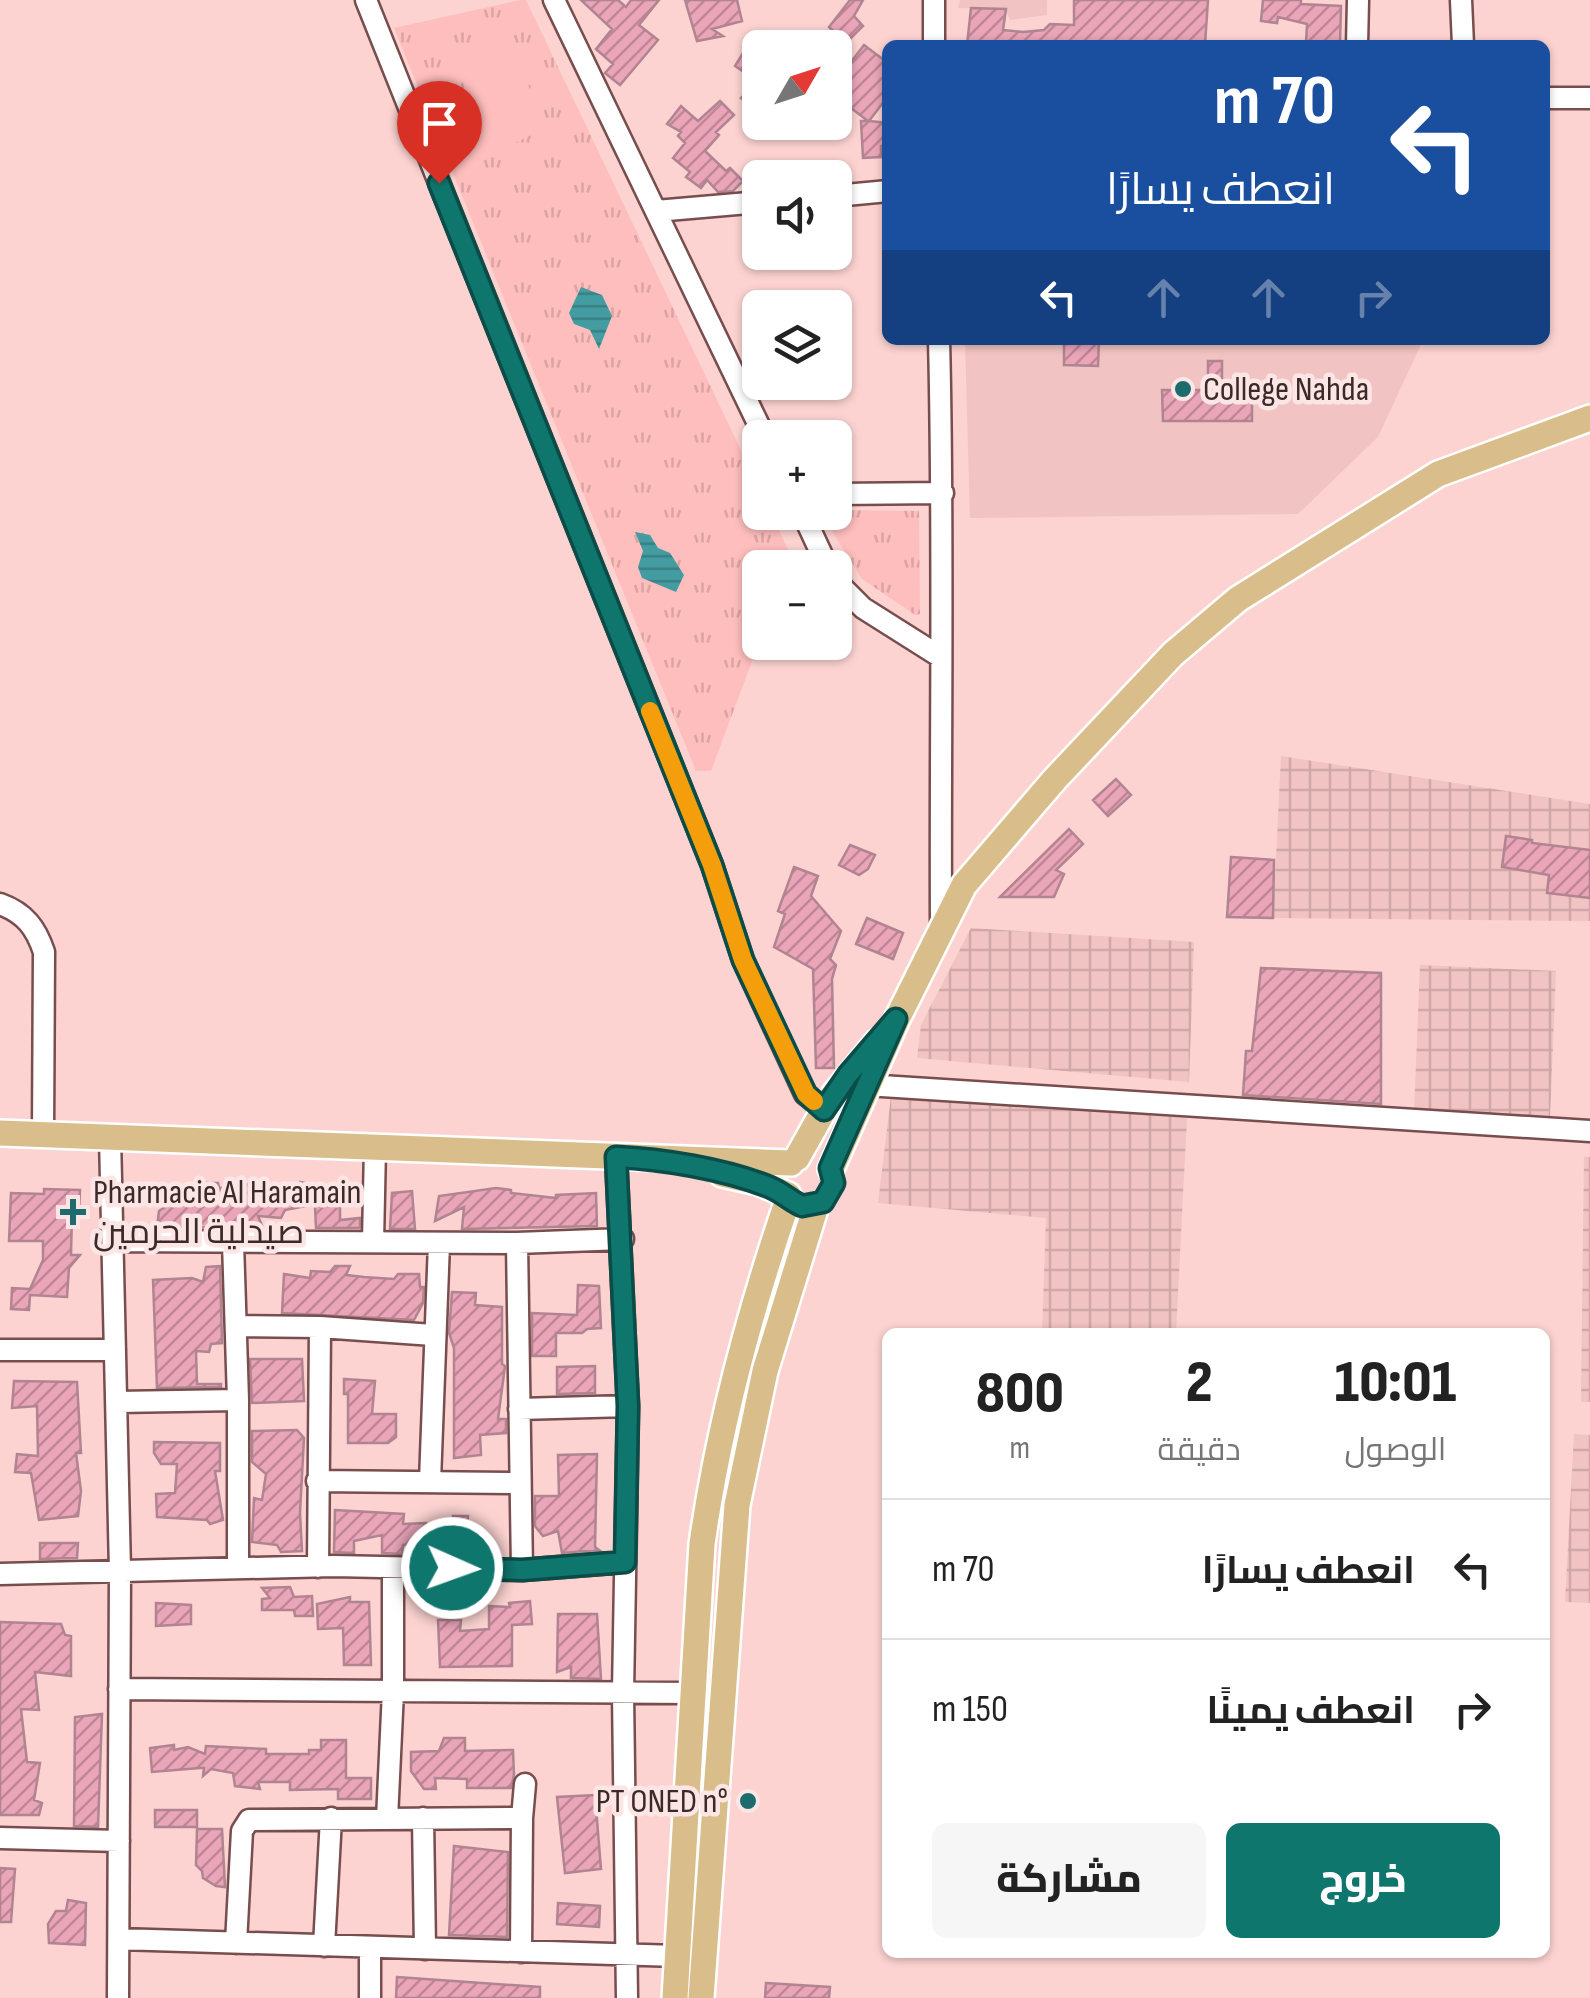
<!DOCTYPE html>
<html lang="ar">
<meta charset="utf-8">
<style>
body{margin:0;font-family:"Sofia Sans Condensed",Cairo,sans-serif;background:#f6f6f6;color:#222;direction:rtl;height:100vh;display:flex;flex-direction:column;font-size:38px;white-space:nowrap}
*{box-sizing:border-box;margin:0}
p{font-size:32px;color:#767676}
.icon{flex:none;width:55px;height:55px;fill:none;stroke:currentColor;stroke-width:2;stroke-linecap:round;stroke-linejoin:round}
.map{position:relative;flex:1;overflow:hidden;direction:ltr}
.details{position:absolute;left:882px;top:1328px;width:668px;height:630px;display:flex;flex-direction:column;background:#fff;border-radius:15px;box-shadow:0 2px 8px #0004;direction:rtl}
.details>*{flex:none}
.banner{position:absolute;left:882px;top:40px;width:668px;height:305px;border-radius:15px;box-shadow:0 2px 8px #0004;direction:rtl;background:#1a4fa0;color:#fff;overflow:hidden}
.needle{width:65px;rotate:51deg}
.fabs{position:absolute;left:742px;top:30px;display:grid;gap:20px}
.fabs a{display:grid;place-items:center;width:110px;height:110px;border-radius:15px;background:#fff;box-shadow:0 2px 8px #0004;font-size:50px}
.pin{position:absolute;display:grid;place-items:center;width:85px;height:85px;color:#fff;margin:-102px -42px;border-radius:50% 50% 50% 0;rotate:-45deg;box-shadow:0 0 10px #0007}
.pin .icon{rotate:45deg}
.me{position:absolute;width:110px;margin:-55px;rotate:92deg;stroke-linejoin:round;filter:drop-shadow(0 0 8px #0008)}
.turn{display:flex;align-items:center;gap:35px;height:210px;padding:0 50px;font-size:45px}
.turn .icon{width:130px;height:130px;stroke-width:2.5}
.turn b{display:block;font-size:70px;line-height:85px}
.lanes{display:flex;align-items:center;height:95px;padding:0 50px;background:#0003;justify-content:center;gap:50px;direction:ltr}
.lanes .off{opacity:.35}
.eta{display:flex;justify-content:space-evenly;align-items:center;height:170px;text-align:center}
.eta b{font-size:60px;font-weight:800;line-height:70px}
.primary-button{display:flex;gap:20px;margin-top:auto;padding:20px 50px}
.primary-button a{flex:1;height:115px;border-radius:15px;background:#0f766e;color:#fff;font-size:40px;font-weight:800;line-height:115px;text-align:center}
.primary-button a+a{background:#f6f6f6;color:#222}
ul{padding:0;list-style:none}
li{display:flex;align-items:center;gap:30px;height:140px;padding:0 50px;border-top:2px solid #e0e0e0}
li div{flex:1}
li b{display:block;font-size:38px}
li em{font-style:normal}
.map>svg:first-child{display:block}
.built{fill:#f1c3c2}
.industrial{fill:url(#industrial-grid)}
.grass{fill:url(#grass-tufts)}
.garden{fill:#febebd}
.water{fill:url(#water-rules)}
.building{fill:url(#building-hatch);stroke:#b18491;stroke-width:2.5}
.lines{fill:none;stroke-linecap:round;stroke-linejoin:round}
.minor-casing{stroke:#784d4d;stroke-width:25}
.major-casing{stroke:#fff;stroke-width:30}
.minor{stroke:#fff;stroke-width:20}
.major{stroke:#d9be8b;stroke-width:25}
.route-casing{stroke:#0a4d48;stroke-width:25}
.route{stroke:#0f766e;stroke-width:18}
.slow{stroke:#f59e0b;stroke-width:18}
.poi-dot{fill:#1e6b6e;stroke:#fbe6e5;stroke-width:4}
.labels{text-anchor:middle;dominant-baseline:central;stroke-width:9;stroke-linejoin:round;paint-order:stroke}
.poi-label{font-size:35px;fill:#3c2929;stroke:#fbe6e5;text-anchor:start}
</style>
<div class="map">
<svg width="1590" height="1998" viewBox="0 0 1590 1998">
<defs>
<pattern id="industrial-grid" width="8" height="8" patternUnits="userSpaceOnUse" patternTransform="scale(2.5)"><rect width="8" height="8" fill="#f1c3c2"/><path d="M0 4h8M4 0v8" fill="none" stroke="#d0a8a7"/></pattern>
<pattern id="grass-tufts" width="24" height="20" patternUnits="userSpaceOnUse" patternTransform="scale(2.5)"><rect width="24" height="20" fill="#febebd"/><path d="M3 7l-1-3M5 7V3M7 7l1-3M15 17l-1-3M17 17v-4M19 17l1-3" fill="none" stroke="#dba3a2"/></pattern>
<pattern id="water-rules" width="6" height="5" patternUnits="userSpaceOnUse" patternTransform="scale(2.5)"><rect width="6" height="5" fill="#429ca1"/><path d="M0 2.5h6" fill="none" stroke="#387f83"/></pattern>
<pattern id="building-hatch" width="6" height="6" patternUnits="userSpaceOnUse" patternTransform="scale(2.5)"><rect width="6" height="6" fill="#eaa5b9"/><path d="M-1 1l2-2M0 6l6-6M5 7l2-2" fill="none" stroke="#bf8696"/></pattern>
</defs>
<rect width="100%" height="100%" fill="#fcd3d1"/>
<!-- built -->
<path class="built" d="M960,0h87v15l-37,5 -5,-11 -47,-1z
M965,340h458l-45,97 -80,77 -328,4z"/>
<!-- industrial -->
<path class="industrial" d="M1281,756l309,48v117l-317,-3z
M971,928l223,14 -5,140 -272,-24 4,-33z
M1420,965l136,6 -6,147 -136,-6z
M891,1096l296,22 -11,214h-134l4,-114 -168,-15z
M1584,1157h6v245h-9z
M1574,1434l16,1v168l-25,-1z"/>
<!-- grass -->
<path class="grass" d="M520,0h6l234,490v22l11,1 20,43 -4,11 -27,1v72l-49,131h-15l-302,-743z
M835,510l84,1 1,103 -5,1 -53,-36 -37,-59v-7z"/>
<!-- garden -->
<path class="garden" d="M501,29l47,98 -52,25 -47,-99z"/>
<!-- water -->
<path class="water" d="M581,287l21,8 10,21 -13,33 -9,-19 -16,-6 -5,-11z
M635,532l15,3 8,13 12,5 14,22 -8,17 -34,-14 -4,-11 5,-16z"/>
<!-- building -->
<path class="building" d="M581,0h37l8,7 5,-7h28l-20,25 19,15 -38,45 -15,-12 8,-9 -17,-15 16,-20z
M685,0h52l5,21 -30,8 11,7 -26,5z
M850,0h13l-9,16 9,10 -17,17 -17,-16z
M1074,0h134l-3,45h-238l4,-37 35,1 -3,21 20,2 21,-2 6,-6 24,1z
M1263,0h38v4l40,2 -1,37h-34l1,-19 -29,-7 -1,6 -16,-2z
M864,45l24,18v33l-19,25 19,2v23h-7v11l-18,1 -2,-37h7l-33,-25v-13z
M745,50l15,10v52l-19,-14 16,-17 -22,-15z
M720,101l14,14 -18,17 3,3 -14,16 21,20 4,-3 13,13 -10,10 -15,1 -11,-12 -6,8 -15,-11 4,-5 -17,-14 12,-15 -7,-7 3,-4 -14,-8 14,-18 17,15z
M764,162l61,5v11h-62z
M1064,340h35l-1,26 -34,-1z
M1208,361h14v30l30,-1v31h-89l-1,-31h46z
M1116,779l15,16 -23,21 -15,-16z
M1069,829l14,15 -27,26 8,4 -10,23h-54z
M1506,836l26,4v3l58,7v48l-43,-5 2,-18 -47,-8z
M850,845l25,10 -7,14 -9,6 -20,-10z
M1231,857l43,3 -1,58 -46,-1z
M794,867l24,9 -7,20 30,35 -11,28 6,6 -4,14 2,89h-18l-3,-99 -39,-22 11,-33 -7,-3z
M867,918l36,15 -10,26 -37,-15z
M1261,968l120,5v131l-138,-9 3,-44h6z
M300,1182l17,3 1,11 9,1v5l-42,8 -4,8 -23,-2 5,12 -106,-1 2,-16 16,-10h24l-1,-18h20l1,5 40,-5 2,4 5,-1 1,7 24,2z
M496,1188l15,2v3l45,5v-3l40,-2 1,33 -135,3 2,-22 -29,14 4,-25z
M44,1189l36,1 -1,23h-7l-1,42h9l-11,13 -2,29 -37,-2 -1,15 -18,-1 1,-21 18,1 13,-29v-19h-34l2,-48 33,1z
M412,1191l3,38h-25l2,-36z
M315,1206h25v14l20,-2v10h-44z
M220,1266l2,77 -11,1 -2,8 -13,-1 1,33h24v3l-64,1 -4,-108 39,-2 11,4 3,-15z
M335,1266h15l-4,9 18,2 30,2 4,-5h21l1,13h4l-1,16 -9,17 -132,-7 2,-39 26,4 1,-7 19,1z
M578,1285l21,1 2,42 -14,1 -5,4h-26v23h-24v-43l45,2z
M452,1292l24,1 -1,12 27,2v57l3,2 -7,53h8v14l-26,2 1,20 -27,3v-110l-5,-15z
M250,1359h52l2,42 -52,2z
M595,1366v27l-38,1v-27z
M344,1379l31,2 -3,33h24v23l-8,6h-40v-49h-4z
M14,1381l63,1 4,71h-5l5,38 -3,25 -39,4 -8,-47 -16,-1 2,-18 21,2 -1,-50 -25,2z
M297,1430l7,8 -4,75 2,38 -21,1 -4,-7 -25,-3 2,-44 8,2 4,-26 -14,-12v-31z
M154,1442l66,1v28h-5l8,49 -13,4 -3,-4 -50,-3 -1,-23 19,-1 2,-29h-16l-7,-11z
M597,1454l-2,93 4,3 -37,3 -4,-22 -15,5 -8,-10v-30h24l-1,-41z
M335,1510l69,4 -1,10 23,-1 1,21 -24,1 -1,9 -20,-1v-18l-28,6v12l-20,-1z
M453,1516h15l-3,39h-13z
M40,1543h38l-1,15 -37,1z
M290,1587l4,10 18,-1 1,20h-18l-1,-6h-32v-11l8,-1 -8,-10z
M350,1597v5h19l2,63h-27l-1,-37 -25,1 -1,-25z
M530,1601l2,23 -20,1v41l-72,1 -2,-47h23l-1,11 29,-2v-23l21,1 -1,-4z
M156,1603l35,2v19l-35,2z
M558,1614h39l4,65 -30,-1v-11l-14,5z
M0,1622l61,2 4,11 6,1v40l-36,-4 4,38 -18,-1 6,53 13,1 -6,37 8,3 -3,12h-39z
M102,1714l-4,113 -24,-1 1,-109z
M444,1738h21v13l48,-1 1,25 -3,13h-44v-9l-32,-1 1,11h-12l-13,-18v-19l28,-1z
M321,1740h25v38h25v21h-33v-10l-48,1v-8h-32l2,7 -25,-3 -2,-13 -22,-4 -8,7 1,-8h-4l-48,4 -2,-24 24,-3v5l14,-3 17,7 1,-8 60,3v5h43v-4h12z
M595,1795l6,74 -36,4 -8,-76z
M155,1810h42v17h-42z
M197,1829h25l3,58 -9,-1 -13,-8 -1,-7 -6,-6z
M454,1846l54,6 -1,85 -58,-2z
M0,1868l15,1 -4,53h-11z
M68,1900l18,3 -1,42 -36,-2 -1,-19 8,-13h10z
M558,1903l42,3 -1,21 -42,-3z
M397,1977l143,10v11h-144z
M766,1983l64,4 -1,11h-64z"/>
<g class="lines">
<!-- minor casing -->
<g class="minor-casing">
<path id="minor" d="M366,0l346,865 31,95 62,134 19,15
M554,0l211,438
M934,0v45
M1461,0l2,45
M1357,45l1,-45
M1545,98h45
M835,196l53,-5
M656,211l104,-9
M939,340c5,195 1,390 2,585
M835,494l108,-1
M802,512l26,56
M835,580l28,28 76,48
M0,904c25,9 36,24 44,48l-1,183
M866,1085l724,46
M110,1137l10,434 -2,427
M616,1157l12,249 -5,287 4,305
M114,1241l403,2 106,-4
M233,1242l5,158v167
M373,1242l2,-95
M517,1243l5,327
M236,1326l84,1 113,8
M0,1350h115
M117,1402l121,-2
M519,1409l109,-3
M317,1481l203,2
M430,1481l9,-238
M318,1567l2,-240
M0,1574l334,-8 188,4 103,-8
M119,1689l575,4
M423,1818l2,131
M387,1819l6,-128v-122
M0,1838l119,3
M119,1939l558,17
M236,1943l6,-112 7,-11 273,-2
M324,1946l7,-128
M370,1947v51
M521,1952l1,-134 3,-34"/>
</g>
<!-- major casing -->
<g class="major-casing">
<path id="major" d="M0,1133l791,30
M797,1158l32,-57 48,-59
M831,1169l66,-150 67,-134 91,-106 118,-125 65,-55 200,-125 152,-56
M722,1174l36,8 30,13
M675,1998l27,-454c17,-119 48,-234 87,-347
M701,1998l36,-493 28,-134 51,-165"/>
</g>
<!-- minor -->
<use href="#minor" class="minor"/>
<!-- major -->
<use href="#major" class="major"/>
</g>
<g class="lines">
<!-- route casing -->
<g class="route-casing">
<path id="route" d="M439,183l273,682 31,95 63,134 18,16 24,-35 48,-56 -66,149 4,15 -11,19 -21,4c-13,-6 -21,-15 -35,-20 -44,-17 -104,-27 -151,-29l12,249 -3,156 -103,8 -70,-2"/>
</g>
<!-- route -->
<use href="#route" class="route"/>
<!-- slow -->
<path class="slow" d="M650,711l62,154 31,95 63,134 8,7"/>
</g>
<!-- markers -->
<g class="poi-dot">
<circle cx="1183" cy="389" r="10"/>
<path d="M68 1197h10v10h10v10h-10v10h-10v-10h-10v-10h10z"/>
<circle cx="748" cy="1801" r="10"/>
</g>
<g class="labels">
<!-- poi labels -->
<g class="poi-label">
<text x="1203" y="389">College Nahda</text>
<text x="93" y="1192">Pharmacie Al Haramain<tspan x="93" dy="40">صيدلية الحرمين</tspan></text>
<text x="728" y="1801" text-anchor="end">PT ONED n°</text>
</g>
</g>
</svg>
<div class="fabs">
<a><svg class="needle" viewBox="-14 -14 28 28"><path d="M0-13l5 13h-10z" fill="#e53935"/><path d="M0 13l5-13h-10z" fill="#767676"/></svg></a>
<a><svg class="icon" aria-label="sound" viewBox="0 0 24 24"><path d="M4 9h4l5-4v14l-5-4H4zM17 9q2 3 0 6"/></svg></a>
<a><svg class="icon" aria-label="layers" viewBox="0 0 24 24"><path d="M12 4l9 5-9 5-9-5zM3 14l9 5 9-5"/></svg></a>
<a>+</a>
<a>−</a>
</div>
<div class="pin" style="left:439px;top:183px;background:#d93025"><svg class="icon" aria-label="arrive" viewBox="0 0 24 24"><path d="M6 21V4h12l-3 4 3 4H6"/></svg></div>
<svg class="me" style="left:452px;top:1568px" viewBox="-20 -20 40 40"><circle r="17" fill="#0f766e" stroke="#fff" stroke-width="3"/><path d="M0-11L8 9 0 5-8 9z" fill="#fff"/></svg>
<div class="banner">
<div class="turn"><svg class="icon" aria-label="left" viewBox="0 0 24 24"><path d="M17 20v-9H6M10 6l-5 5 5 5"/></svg><div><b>70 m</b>انعطف يسارًا</div></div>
<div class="lanes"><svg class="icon" aria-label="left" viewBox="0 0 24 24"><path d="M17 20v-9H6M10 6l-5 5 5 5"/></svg><svg class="icon off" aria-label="ahead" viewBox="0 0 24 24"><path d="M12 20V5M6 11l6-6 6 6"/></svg><svg class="icon off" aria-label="ahead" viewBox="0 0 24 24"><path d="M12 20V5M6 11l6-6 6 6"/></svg><svg class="icon off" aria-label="right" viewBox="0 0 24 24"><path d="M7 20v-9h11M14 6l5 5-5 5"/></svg></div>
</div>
<section class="details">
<div class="eta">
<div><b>10:01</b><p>الوصول</p></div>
<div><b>2</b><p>دقيقة</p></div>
<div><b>800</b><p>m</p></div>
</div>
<ul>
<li><svg class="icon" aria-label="left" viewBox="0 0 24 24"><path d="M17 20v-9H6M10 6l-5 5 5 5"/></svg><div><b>انعطف يسارًا</b></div><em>70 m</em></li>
<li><svg class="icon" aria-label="right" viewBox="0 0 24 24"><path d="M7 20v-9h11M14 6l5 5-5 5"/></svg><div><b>انعطف يمينًا</b></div><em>150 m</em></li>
</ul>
<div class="primary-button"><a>خروج</a><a>مشاركة</a></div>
</section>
</div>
